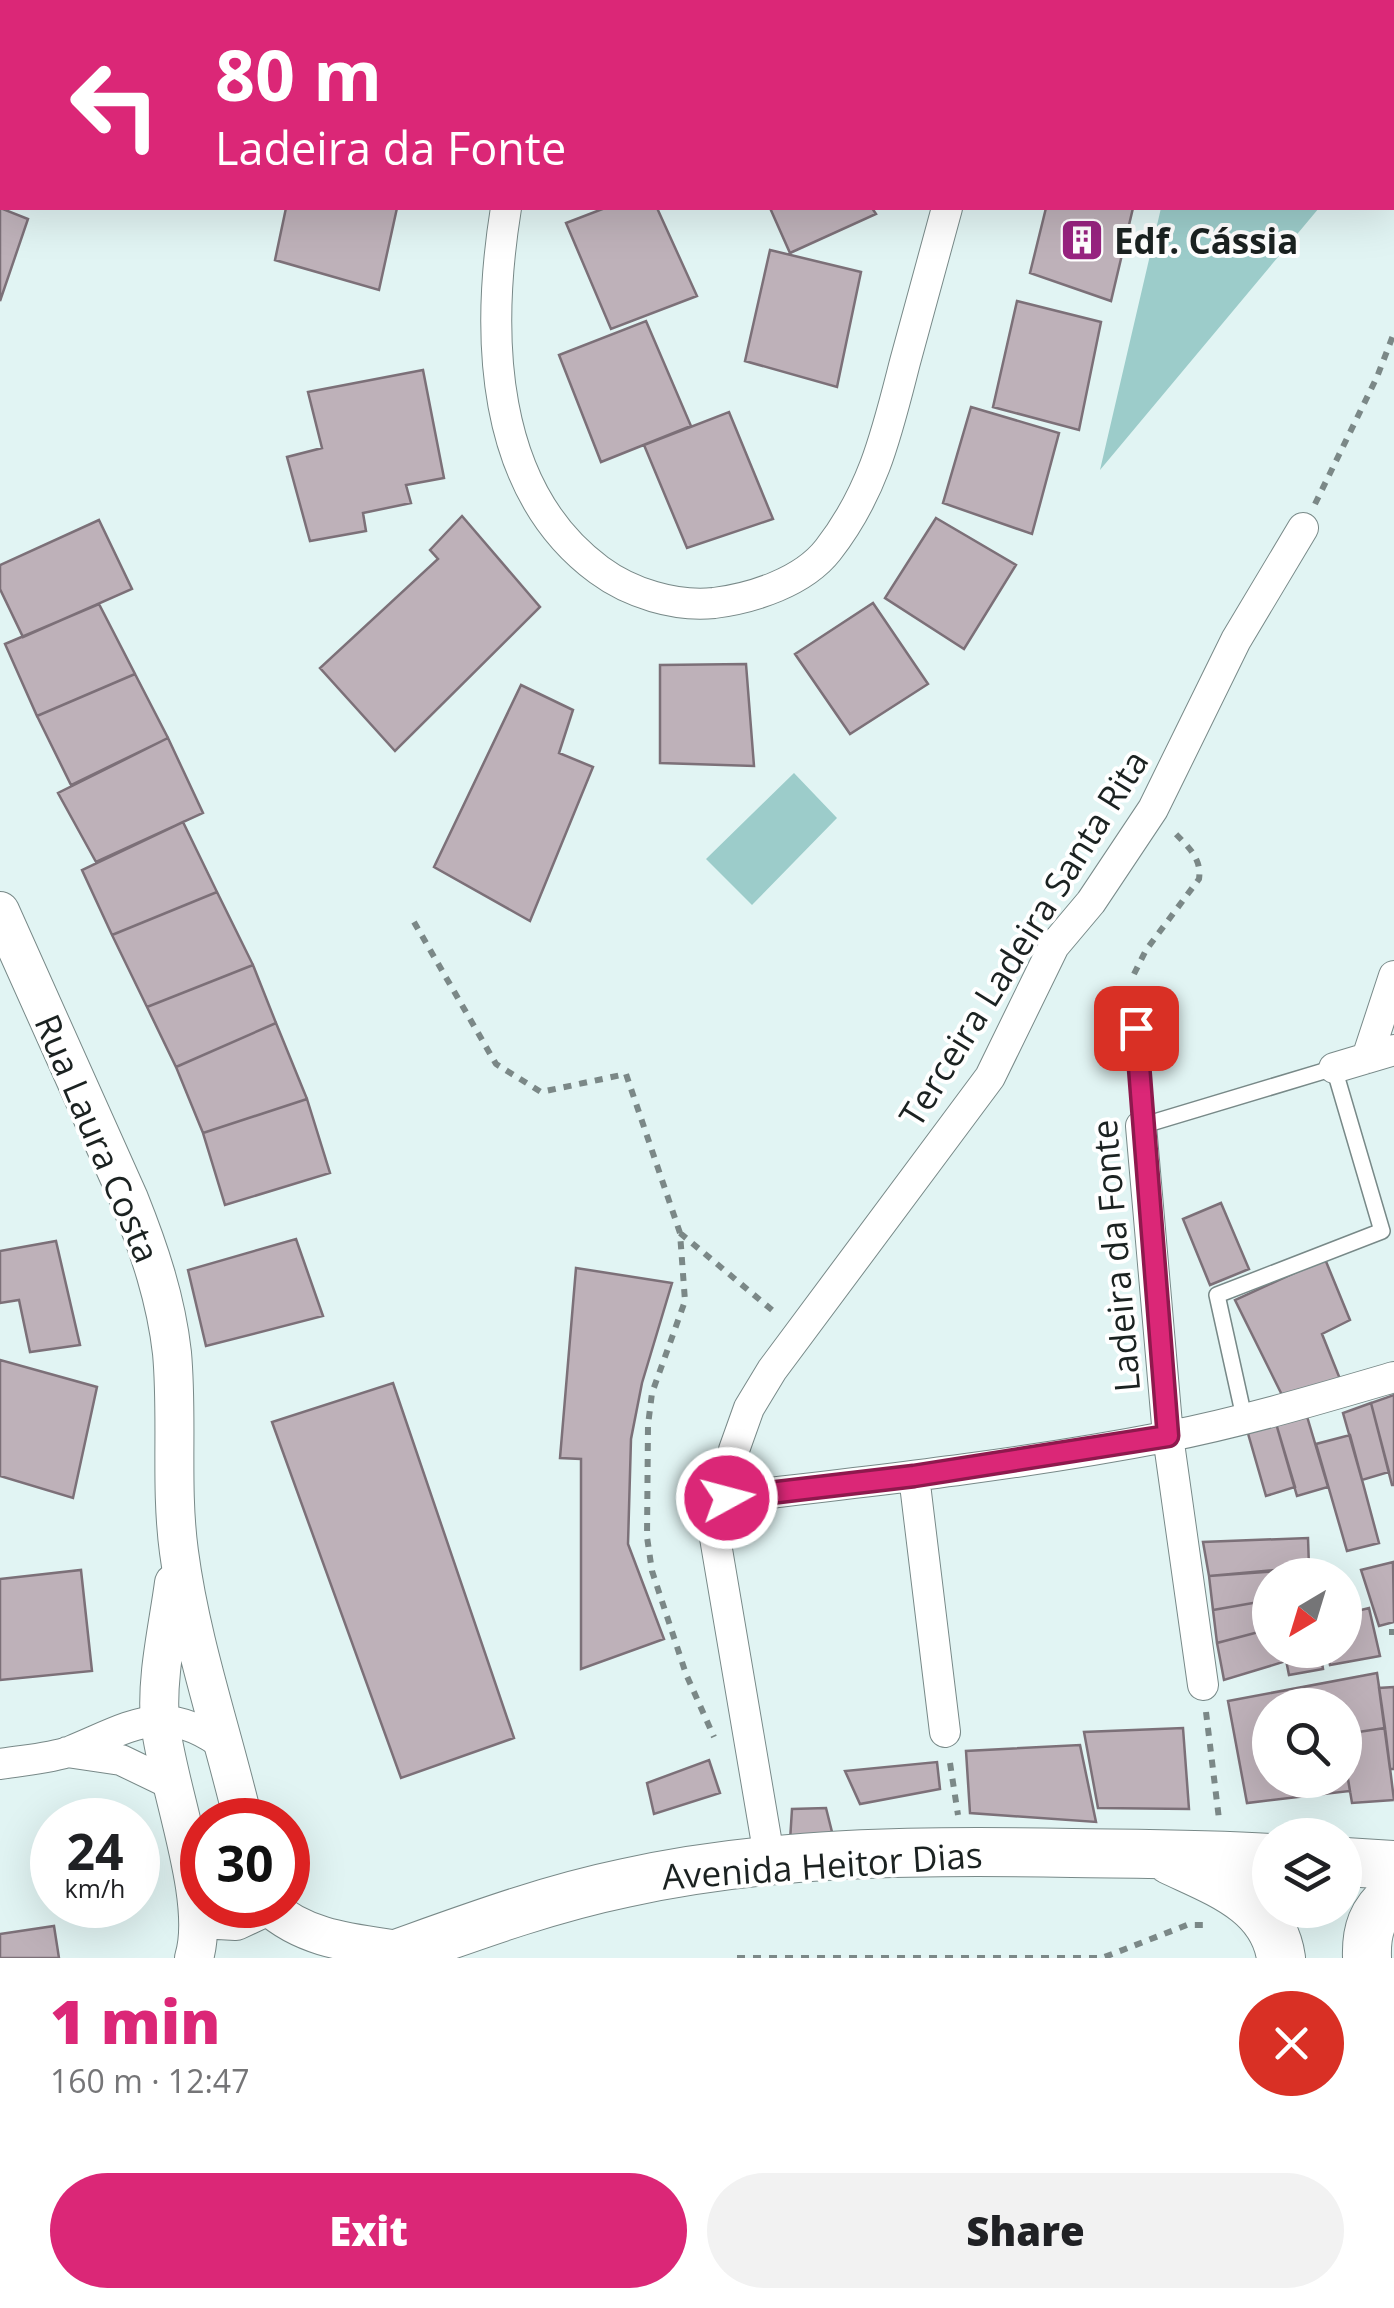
<!DOCTYPE html>
<meta charset="utf-8">
<style>
body{margin:0;font-family:"Open Sans",sans-serif;background:#f2f2f2;color:#202124;height:100vh;display:flex;flex-direction:column;font-size:38px;white-space:nowrap}
*{box-sizing:border-box;margin:0}
p{font-size:32px;color:#757577}
.icon{flex:none;width:55px;height:55px;fill:none;stroke:currentColor;stroke-width:2;stroke-linecap:round;stroke-linejoin:round}
.map{position:relative;height:1958px;overflow:hidden}
.drawer{display:flex;flex-direction:column;background:#fff;flex:1}
.drawer>*{flex:none}
.top-card{position:absolute;left:0px;top:0px;width:1395px;height:210px;box-shadow:0 10px 40px #0002;background:#db2777;color:#fff;overflow:hidden}
.needle{width:65px;rotate:218deg}
.controls{position:absolute;left:1252px;top:1558px;display:grid;gap:20px}
.controls a{display:grid;place-items:center;width:110px;height:110px;border-radius:50%;background:#fff;box-shadow:0 10px 40px #0002;font-size:50px}
.speed{position:absolute;left:30px;top:1798px;display:flex;gap:20px;font-size:50px;font-weight:700;text-align:center}
.speed>*{display:grid;place-content:center;width:130px;height:130px;border-radius:50%;background:#fff;box-shadow:0 10px 40px #0002;line-height:1}
.speed small{font-size:25px;font-weight:400}
.speed .limit{border:15px solid #d22;background:#fff;color:#111}
.pin{position:absolute;display:grid;place-items:center;width:85px;height:85px;color:#fff;margin:-42px;border-radius:20px;box-shadow:0 5px 15px #0006}
.me{position:absolute;width:110px;margin:-55px;rotate:83deg;stroke-linejoin:round;filter:drop-shadow(0 0 8px #0008)}
.turn{display:flex;align-items:center;gap:35px;height:210px;padding:0 50px;font-size:45px}
.turn .icon{width:130px;height:130px;stroke-width:2.5}
.turn b{display:block;font-size:70px;line-height:85px}
.round{display:grid;place-items:center;flex:none;width:105px;height:105px;border-radius:52px;background:#f2f2f2}
.summary{display:flex;align-items:center;justify-content:space-between;height:170px;padding:0 50px}
h1{font-size:60px;font-weight:800;line-height:75px;color:#db2777}
.primary-button{display:flex;gap:20px;margin-top:auto;padding:20px 50px}
.primary-button a{flex:1;height:115px;border-radius:60px;background:#db2777;color:#fff;font-size:40px;font-weight:800;line-height:115px;text-align:center}
.primary-button a+a{background:#f2f2f2;color:#202124}
.map>svg:first-child{display:block}
.green{fill:#9cccca}
.building{fill:#beb1b9;stroke:#7c7078;stroke-width:2.5}
.lines{fill:none;stroke-linecap:round;stroke-linejoin:round}
.service-casing{stroke:#788988;stroke-width:18}
.minor-casing{stroke:#788988;stroke-width:32}
.tertiary-casing{stroke:#788988;stroke-width:40}
.primary-casing{stroke:#788988;stroke-width:50}
.path{stroke:#7b8887;stroke-width:6;stroke-dasharray:8 8;stroke-linecap:butt}
.service{stroke:#fff;stroke-width:15}
.minor{stroke:#fff;stroke-width:30}
.tertiary{stroke:#fff;stroke-width:38}
.primary{stroke:#fff;stroke-width:48}
.route-casing{stroke:#8e194d;stroke-width:25}
.route{stroke:#db2777;stroke-width:18}
.labels{text-anchor:middle;dominant-baseline:central;stroke-width:8;stroke-linejoin:round;paint-order:stroke}
.poi-label{font-size:35px;font-weight:bold;fill:#1b2221;stroke:#fff;text-anchor:start}
.street-label{font-size:35px;fill:#1b2221;stroke:#fff}
</style>
<div class="map">
<svg width="1394" height="1958" viewBox="0 0 1394 1958">
<rect width="100%" height="100%" fill="#e1f4f3"/>
<!-- green -->
<path class="green" d="M1161,208h158l-219,262z
M794,773l43,45 -85,87 -46,-46z"/>
<!-- building -->
<path class="building" d="M331,0h129v2z
M0,76l2,1v115l-2,-1z
M0,208l28,11 -28,82z
M286,208h111l-18,82 -104,-30z
M605,208h52l40,88 -86,33 -45,-106z
M770,208h102l4,6 -86,39z
M1046,208h87l-22,93 -81,-28z
M770,250l91,22 -24,115 -92,-26z
M1017,301l84,21 -22,108 -86,-23z
M646,321l45,105 -90,36 -42,-107z
M423,370l21,108 -38,7 5,18 -48,10 3,18 -56,10 -23,-84 35,-9 -14,-56z
M971,407l88,26 -27,101 -89,-31z
M729,412l44,107 -86,29 -43,-103z
M462,516l78,91 -145,144 -75,-83 118,-109 -8,-9z
M936,518l80,47 -52,84 -79,-51z
M99,520l33,69 -109,48 -23,-48v-24z
M873,603l55,81 -78,50 -55,-80z
M99,604l36,70 -98,42 -32,-72z
M746,664l8,102 -94,-3v-98z
M135,674l33,64 -97,47 -34,-69z
M521,685l52,25 -14,43 34,14 -63,154 -96,-54z
M168,738l35,75 -107,49 -38,-69z
M183,822l34,70 -105,43 -30,-65z
M217,892l36,73 -106,42 -35,-72z
M253,965l23,58 -100,44 -29,-60z
M276,1023l31,76 -104,34 -27,-66z
M307,1099l23,74 -105,32 -22,-72z
M1221,1203l28,66 -39,16 -27,-66z
M296,1239l27,77 -117,30 -18,-76z
M56,1241l24,104 -50,7 -11,-52 -19,3v-52z
M1325,1259l25,61 -28,14 18,45 -57,18 -48,-97z
M576,1268l96,15 -30,100 -11,56 -3,105 36,95 -83,30v-210l-21,-1z
M0,1360l97,27 -24,111 -73,-22z
M393,1383l121,355 -113,40 -129,-356z
M1394,1395v90h-2l-21,-82z
M1371,1403l18,69 -27,8 -19,-67z
M1306,1413l22,74 -31,9 -22,-76z
M1275,1420l20,67 -29,9 -19,-66z
M1350,1435l29,108 -32,8 -31,-107z
M1308,1538l1,29 -100,9 -6,-34z
M1393,1562l1,60 -15,4 -18,-56z
M81,1570l11,101 -92,9v-101z
M1279,1571v4h-9v25l-57,10 -4,-34z
M1270,1600v29l-53,14 -4,-33z
M1369,1608l11,48 -50,9 -3,-15h18v-36z
M1270,1629v21h10l3,12 -59,18 -7,-37z
M1284,1650h36l3,19 -34,6z
M1377,1673l8,55 -40,6v-29h-75v75h75v-18l5,29 -103,12 -19,-102z
M1394,1687v82h-4l-11,-81z
M1183,1728l6,81 -91,-1 -14,-76z
M1385,1728l9,72 -42,3 -7,-42v-27z
M1080,1745l16,77 -126,-9 -4,-62z
M709,1760l11,33 -66,21 -7,-31z
M937,1762l3,27 -80,15 -15,-33z
M826,1808l7,28 -43,5 2,-32z
M54,1926l5,32h-59v-24z"/>
<g class="lines">
<!-- service casing -->
<g class="service-casing">
<path id="service" d="M196,2l1,-2
M1134,995l7,131 193,-58 48,163 -165,64 27,122"/>
</g>
<!-- minor casing -->
<g class="minor-casing">
<path id="minor" d="M548,2l1,-2
M1002,2v-2
M506,208c-20,124 -18,280 93,362 31,23 76,37 115,33 39,-5 89,-21 114,-53 46,-59 59,-118 77,-188 14,-52 28,-103 42,-154
M1367,1058l27,-82
M1334,1068l60,-18
M1141,1126l27,310 35,249
M914,1476l31,256
M727,1498c146,-17 293,-33 438,-61 77,-15 154,-38 229,-60
M67,1752l54,8 52,25
M0,1764c23,-4 49,-5 71,-13 61,-25 94,-51 155,-4
M770,1862l-58,-342 15,-22 7,-48 15,-42 23,-38 218,-293 64,-131 37,-44 62,-93 83,-169 67,-112"/>
</g>
<!-- tertiary casing -->
<g class="tertiary-casing">
<path id="tertiary" d="M0,911l129,288c20,50 37,100 43,154 6,66 -2,133 7,199 12,91 43,179 64,268
M174,1583c-6,45 -18,94 -14,139 7,65 52,177 34,236
M267,1905c40,36 88,38 139,46
M200,1919l36,2 32,-15"/>
</g>
<!-- primary casing -->
<g class="primary-casing">
<path id="primary" d="M1170,1860c46,22 103,41 111,98
M1345,1862l49,3
M385,1958c79,-28 158,-58 240,-75 145,-32 299,-33 447,-30 66,1 132,1 198,5
M1367,1958c-1,-28 5,-45 27,-64"/>
</g>
<!-- path -->
<path class="path" d="M1315,504l62,-127 17,-44
M414,922l82,142 45,28 85,-18 54,159 5,68 -33,92 -4,32 -1,112 5,34 34,103 28,63
M1134,974l12,-24 53,-71c3,-21 -11,-32 -25,-47
M680,1233l98,82
M1389,1632h5
M1206,1712l13,107
M950,1763l8,52
M737,1958h365l85,-33h22"/>
<!-- service -->
<use href="#service" class="service"/>
<!-- minor -->
<use href="#minor" class="minor"/>
<!-- tertiary -->
<use href="#tertiary" class="tertiary"/>
<!-- primary -->
<use href="#primary" class="primary"/>
</g>
<g class="lines">
<!-- route casing -->
<g class="route-casing">
<path id="route" d="M727,1498l187,-22 254,-40 -32,-408"/>
</g>
<!-- route -->
<use href="#route" class="route"/>
</g>
<!-- icons -->
<defs>
<g id="building-square" transform="scale(2.25)"><rect x="-9" y="-9" width="18" height="18" rx="4" fill="#982380" stroke="#fff"/><path d="M-4-6H4V6H1V3H-1V6H-4ZM-2.5-4.3h1.7v1.8h-1.7ZM.8-4.3h1.7v1.8H.8ZM-2.5-1h1.7V.8h-1.7ZM.8-1h1.7V.8H.8Z" fill="#fff"/></g>
</defs>
<g fill-rule="evenodd">
<use href="#building-square" x="1082" y="240"/>
</g>
<g class="labels">
<!-- poi labels -->
<g class="poi-label">
<text x="1114" y="240">Edf. Cássia</text>
</g>
<!-- street labels -->
<g class="street-label">
<text transform="translate(1023 938) rotate(-58)">Terceira Ladeira Santa Rita</text>
<text transform="translate(98 1138) rotate(67)">Rua Laura Costa</text>
<text transform="translate(1115 1256) rotate(-95)">Ladeira da Fonte</text>
<text transform="translate(822 1865) rotate(-4)">Avenida Heitor Dias</text>
</g>
</g>
</svg>
<div class="controls">
<a><svg class="needle" viewBox="-14 -14 28 28"><path d="M0-13l5 13h-10z" fill="#e53935"/><path d="M0 13l5-13h-10z" fill="#757577"/></svg></a>
<a><svg class="icon" aria-label="search" viewBox="0 0 24 24"><circle cx="10" cy="10" r="6"/><path d="M15 15l6 6"/></svg></a>
<a><svg class="icon" aria-label="layers" viewBox="0 0 24 24"><path d="M12 4l9 5-9 5-9-5zM3 14l9 5 9-5"/></svg></a>
</div>
<div class="speed"><div>24<small>km/h</small></div><div class="limit">30</div></div>
<div class="pin" style="left:1136px;top:1028px;background:#d93025"><svg class="icon" aria-label="arrive" viewBox="0 0 24 24"><path d="M6 21V4h12l-3 4 3 4H6"/></svg></div>
<svg class="me" style="left:727px;top:1498px" viewBox="-20 -20 40 40"><circle r="17" fill="#db2777" stroke="#fff" stroke-width="3"/><path d="M0-11L8 9 0 5-8 9z" fill="#fff"/></svg>
<div class="top-card">
<div class="turn"><svg class="icon" aria-label="left" viewBox="0 0 24 24"><path d="M17 20v-9H6M10 6l-5 5 5 5"/></svg><div><b>80 m</b>Ladeira da Fonte</div></div>
</div>
</div>
<section class="drawer">
<div class="summary"><div><h1>1 min</h1><p>160 m · 12:47</p></div><a class="round" style="background:#d93025;color:#fff"><svg class="icon" aria-label="close" viewBox="0 0 24 24"><path d="M6 6l12 12M18 6L6 18"/></svg></a></div>
<div class="primary-button"><a>Exit</a><a>Share</a></div>
</section>
